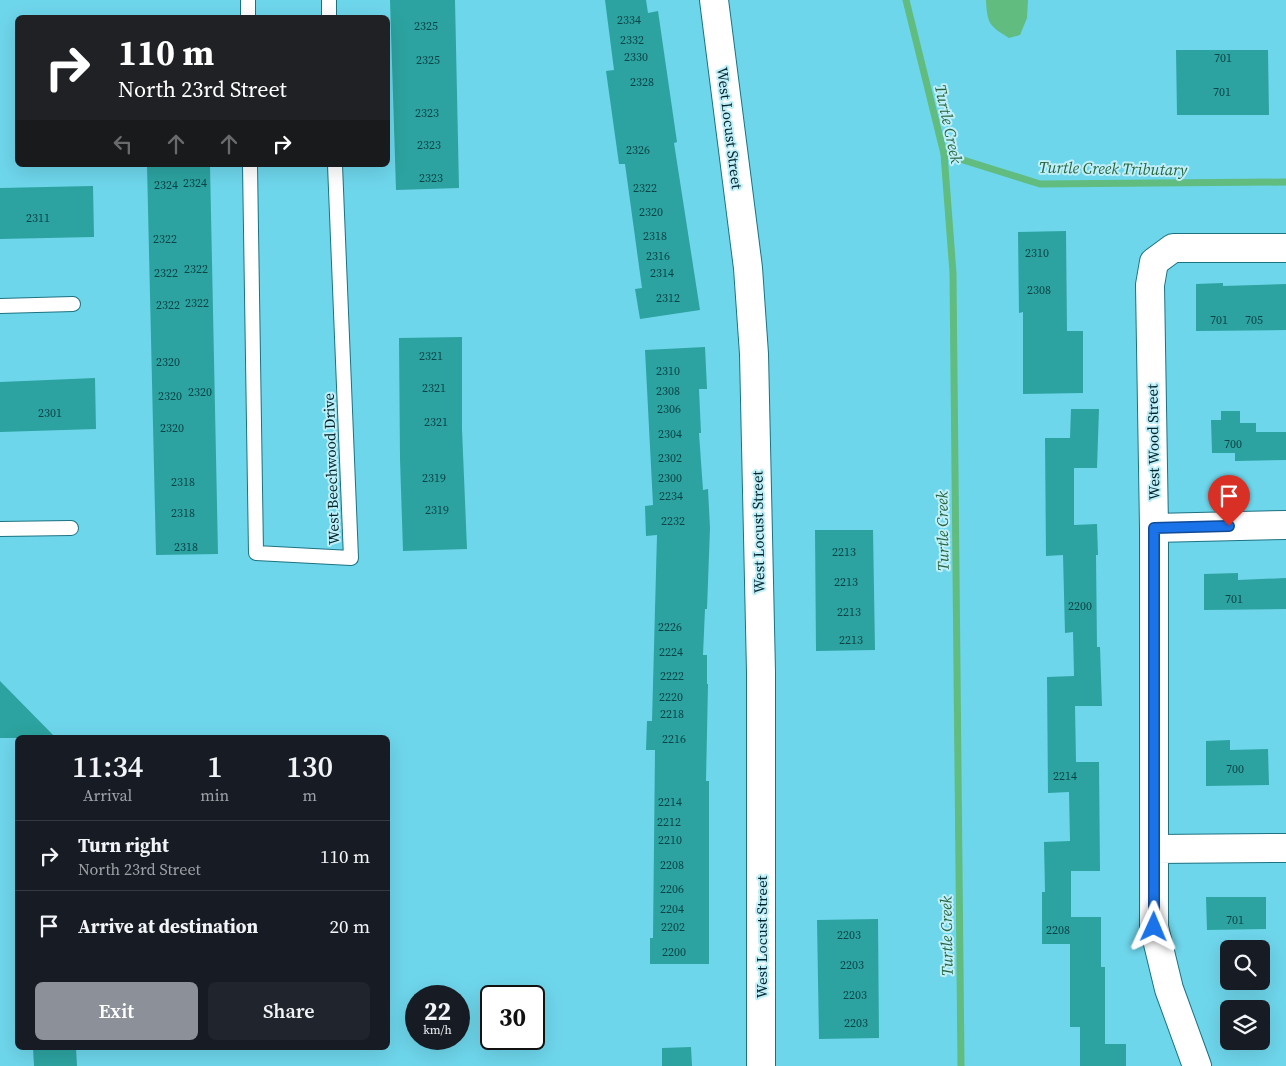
<!DOCTYPE html>
<style>
body{margin:0;font-family:"Source Serif 4",serif;background:#20242c;color:#f1f3f6;height:100vh;display:flex;flex-direction:column;font-size:19px;white-space:nowrap}
*{box-sizing:border-box;margin:0}
p{font-size:16px;color:#9ea1a6}
.icon{flex:none;width:28px;height:28px;fill:none;stroke:currentColor;stroke-width:2;stroke-linecap:round;stroke-linejoin:round}
.map{position:relative;flex:1;overflow:hidden}
.sheet{position:absolute;left:15px;top:735px;width:375px;height:315px;display:flex;flex-direction:column;background:#171b24;border-radius:8px;box-shadow:0 5px 20px #0002}
.sheet>*{flex:none}
.banner{position:absolute;left:15px;top:15px;width:375px;height:152px;border-radius:8px;box-shadow:0 5px 20px #0002;background:#202124;color:#fff;overflow:hidden}
.controls{position:absolute;left:1220px;top:940px;display:grid;gap:10px}
.controls a{display:grid;place-items:center;width:50px;height:50px;border-radius:8px;background:#171b24;box-shadow:0 5px 20px #0002;font-size:25px}
.speed{position:absolute;left:405px;top:985px;display:flex;gap:10px;font-size:25px;font-weight:700;text-align:center}
.speed>*{display:grid;place-content:center;width:65px;height:65px;border-radius:50%;background:#171b24;box-shadow:0 5px 20px #0002;line-height:1}
.speed small{font-size:12px;font-weight:400}
.speed .limit{border:2px solid #111;border-radius:8px;background:#fff;color:#111}
.pin{position:absolute;display:grid;place-items:center;width:42px;height:42px;color:#fff;margin:-51px -21px;border-radius:50% 50% 50% 0;rotate:-45deg;box-shadow:0 0 5px #0007}
.pin .icon{rotate:45deg}
.me{position:absolute;width:55px;margin:-28px;rotate:1deg;stroke-linejoin:round;filter:drop-shadow(0 0 4px #0008)}
.turn{display:flex;align-items:center;gap:18px;height:105px;padding:0 20px;font-size:22px}
.turn .icon{width:65px;height:65px;stroke-width:2.5}
.turn b{display:block;font-size:35px;line-height:42px}
.lanes{display:flex;align-items:center;height:48px;padding:0 20px;background:#0003;justify-content:center;gap:25px;direction:ltr}
.lanes .off{opacity:.35}
.eta{display:flex;justify-content:space-evenly;align-items:center;height:85px;text-align:center}
.eta b{font-size:30px;font-weight:600;line-height:35px}
.action{display:flex;gap:10px;margin-top:auto;padding:10px 20px}
.action a{flex:1;height:58px;border-radius:8px;background:#8c9099;color:#fff;font-size:20px;font-weight:600;line-height:58px;text-align:center}
.action a+a{background:#20242c;color:#f1f3f6}
ul{padding:0;list-style:none}
li{display:flex;align-items:center;gap:15px;height:70px;padding:0 20px;border-top:1px solid #363941}
li div{flex:1}
li b{display:block;font-size:19px}
li em{font-style:normal}
.map>svg:first-child{display:block}
.water{fill:#61bc7f}
.lines{fill:none;stroke-linecap:round;stroke-linejoin:round}
.stream{stroke:#61bc7f;stroke-width:7}
.building{fill:#2ca3a0}
.service-casing{stroke:#1d7282;stroke-width:16}
.minor-casing{stroke:#1d7282;stroke-width:30}
.service{stroke:#fff;stroke-width:14}
.minor{stroke:#fff;stroke-width:28}
.route-casing{stroke:#114b97;stroke-width:12}
.route{stroke:#1a73e8;stroke-width:9}
.labels{text-anchor:middle;dominant-baseline:central;stroke-width:4;stroke-linejoin:round;paint-order:stroke}
.number-label{font-size:12px;fill:#0c4448}
.street-label{font-size:15px;fill:#02242a;stroke:#bfeff9}
.water-label{font-size:16px;font-style:italic;fill:#26653d;stroke:#bfeff9}
</style>
<div class="map">
<svg width="1286" height="1066" viewBox="0 0 1286 1066">
<rect width="100%" height="100%" fill="#6ed6eb"/>
<!-- water -->
<path class="water" d="M986,0h42l-1,18 -7,17 -11,3c-20,-12 -22,-15 -23,-38z"/>
<g class="lines">
<!-- stream -->
<path class="stream" d="M906,0l38,154 9,119 8,793
M944,154l96,30 246,-2"/>
</g>
<!-- building -->
<path class="building" d="M390,0h65l4,188 -63,2z
M605,0h41l2,13 10,-2 19,131 -3,1 26,167 -60,9 -5,-30 7,-1 -17,-124h-6l-13,-93 8,-1z
M1176,50h92l1,65h-92z
M147,165h63l8,389 -62,1z
M93,186l1,51 -94,2v-51z
M1066,231l1,100h16v62l-60,1v-82l-4,1 -1,-81z
M1223,283v3l63,-2v46l-90,1v-47z
M462,337v92l5,120 -64,2 -3,-92 -1,-121z
M705,347l2,42h-8l2,44h-2l4,57 5,-1 2,39 -3,81h-2l-2,46h4v29h1l-2,97h3v183h-59v-26h3l2,-188h-9l1,-29h5l5,-186 -11,1 -1,-30 8,-1 -8,-155z
M95,378l1,51 -96,3v-50z
M1071,409h28l-2,59h-23v57l23,-1 1,31h-2l1,92h3l2,59h-27l1,56h23l1,109h-29v46h30v50h4v77h21v22h-46v-39h-10v-83h-28v-52h3l-1,-50 26,-1 -1,-49 -21,1 -1,-116 27,-1 -1,-44 -8,1 -2,-78 -17,1 -1,-118h25z
M1221,411h19v12h16v9h30v28l-51,1v-8h-23l-1,-33h10z
M815,530h58l2,120 -59,1z
M1238,573v7l48,-2v31l-82,1v-36z
M0,681l56,57h-56z
M1230,740v10l38,-1 1,36 -63,1v-45z
M1206,897h60v32l-59,1z
M878,919l1,119 -60,1 -2,-119z
M691,1047l1,19h-30v-18z
M33,1048h43l1,18h-43z"/>
<g class="lines">
<!-- service casing -->
<g class="service-casing">
<path id="service" d="M248,0v18
M329,0v18
M250,165l6,388 95,5 -16,-393
M0,306l73,-2
M0,529l71,-1"/>
</g>
<!-- minor casing -->
<g class="minor-casing">
<path id="minor" d="M714,0l34,268 6,86 7,318v394
M1154,528l132,-3
M1155,849l131,-1
M1197,1066l-28,-77 -15,-62v-399l-4,-243 4,-23 19,-14h113"/>
</g>
<!-- service -->
<use href="#service" class="service"/>
<!-- minor -->
<use href="#minor" class="minor"/>
</g>
<g class="lines">
<!-- route casing -->
<g class="route-casing">
<path id="route" d="M1154,927v-399l75,-2"/>
</g>
<!-- route -->
<use href="#route" class="route"/>
</g>
<g class="labels">
<!-- number labels -->
<g class="number-label">
<text x="629" y="20">2334</text>
<text x="426" y="26">2325</text>
<text x="632" y="40">2332</text>
<text x="636" y="57">2330</text>
<text x="1223" y="58">701</text>
<text x="428" y="60">2325</text>
<text x="642" y="82">2328</text>
<text x="1222" y="92">701</text>
<text x="427" y="113">2323</text>
<text x="429" y="145">2323</text>
<text x="638" y="150">2326</text>
<text x="431" y="178">2323</text>
<text x="195" y="183">2324</text>
<text x="166" y="185">2324</text>
<text x="645" y="188">2322</text>
<text x="651" y="212">2320</text>
<text x="38" y="218">2311</text>
<text x="655" y="236">2318</text>
<text x="165" y="239">2322</text>
<text x="1037" y="253">2310</text>
<text x="658" y="256">2316</text>
<text x="196" y="269">2322</text>
<text x="166" y="273">2322</text>
<text x="662" y="273">2314</text>
<text x="1039" y="290">2308</text>
<text x="668" y="298">2312</text>
<text x="197" y="303">2322</text>
<text x="168" y="305">2322</text>
<text x="1219" y="320">701</text>
<text x="1254" y="320">705</text>
<text x="431" y="356">2321</text>
<text x="168" y="362">2320</text>
<text x="668" y="371">2310</text>
<text x="434" y="388">2321</text>
<text x="668" y="391">2308</text>
<text x="200" y="392">2320</text>
<text x="170" y="396">2320</text>
<text x="669" y="409">2306</text>
<text x="50" y="413">2301</text>
<text x="436" y="422">2321</text>
<text x="172" y="428">2320</text>
<text x="670" y="434">2304</text>
<text x="1233" y="444">700</text>
<text x="670" y="458">2302</text>
<text x="434" y="478">2319</text>
<text x="670" y="478">2300</text>
<text x="183" y="482">2318</text>
<text x="671" y="496">2234</text>
<text x="437" y="510">2319</text>
<text x="183" y="513">2318</text>
<text x="673" y="521">2232</text>
<text x="186" y="547">2318</text>
<text x="844" y="552">2213</text>
<text x="846" y="582">2213</text>
<text x="1234" y="599">701</text>
<text x="1080" y="606">2200</text>
<text x="849" y="612">2213</text>
<text x="670" y="627">2226</text>
<text x="851" y="640">2213</text>
<text x="671" y="652">2224</text>
<text x="672" y="676">2222</text>
<text x="671" y="697">2220</text>
<text x="672" y="714">2218</text>
<text x="674" y="739">2216</text>
<text x="1235" y="769">700</text>
<text x="1065" y="776">2214</text>
<text x="670" y="802">2214</text>
<text x="669" y="822">2212</text>
<text x="670" y="840">2210</text>
<text x="672" y="865">2208</text>
<text x="672" y="889">2206</text>
<text x="672" y="909">2204</text>
<text x="1235" y="920">701</text>
<text x="673" y="927">2202</text>
<text x="1058" y="930">2208</text>
<text x="849" y="935">2203</text>
<text x="674" y="952">2200</text>
<text x="852" y="965">2203</text>
<text x="855" y="995">2203</text>
<text x="856" y="1023">2203</text>
</g>
<!-- street labels -->
<g class="street-label">
<text transform="translate(730 128) rotate(83)">West Locust Street</text>
<text transform="translate(1153 442) rotate(-91)">West Wood Street</text>
<text transform="translate(331 469) rotate(-92)">West Beechwood Drive</text>
<text transform="translate(758 532) rotate(-91)">West Locust Street</text>
<text transform="translate(761 937) rotate(-90)">West Locust Street</text>
</g>
<!-- water labels -->
<g class="water-label">
<text transform="translate(949 124) rotate(78)">Turtle Creek</text>
<text transform="translate(1113 168) rotate(1)">Turtle Creek Tributary</text>
<text transform="translate(942 531) rotate(-91)">Turtle Creek</text>
<text transform="translate(946 936) rotate(-91)">Turtle Creek</text>
</g>
</g>
</svg>
<div class="controls">
<a><svg class="icon" aria-label="search" viewBox="0 0 24 24"><circle cx="10" cy="10" r="6"/><path d="M15 15l6 6"/></svg></a>
<a><svg class="icon" aria-label="layers" viewBox="0 0 24 24"><path d="M12 4l9 5-9 5-9-5zM3 14l9 5 9-5"/></svg></a>
</div>
<div class="speed"><div>22<small>km/h</small></div><div class="limit">30</div></div>
<div class="pin" style="left:1229px;top:526px;background:#d93025"><svg class="icon" aria-label="arrive" viewBox="0 0 24 24"><path d="M6 21V4h12l-3 4 3 4H6"/></svg></div>
<svg class="me" style="left:1154px;top:927px" viewBox="-20 -20 40 40"><path d="M0-17L14 15 0 8-14 15z" fill="#1a73e8" stroke="#fff" stroke-width="4"/></svg>
<div class="banner">
<div class="turn"><svg class="icon" aria-label="right" viewBox="0 0 24 24"><path d="M7 20v-9h11M14 6l5 5-5 5"/></svg><div><b>110 m</b>North 23rd Street</div></div>
<div class="lanes"><svg class="icon off" aria-label="left" viewBox="0 0 24 24"><path d="M17 20v-9H6M10 6l-5 5 5 5"/></svg><svg class="icon off" aria-label="ahead" viewBox="0 0 24 24"><path d="M12 20V5M6 11l6-6 6 6"/></svg><svg class="icon off" aria-label="ahead" viewBox="0 0 24 24"><path d="M12 20V5M6 11l6-6 6 6"/></svg><svg class="icon" aria-label="right" viewBox="0 0 24 24"><path d="M7 20v-9h11M14 6l5 5-5 5"/></svg></div>
</div>
<section class="sheet">
<div class="eta">
<div><b>11:34</b><p>Arrival</p></div>
<div><b>1</b><p>min</p></div>
<div><b>130</b><p>m</p></div>
</div>
<ul>
<li><svg class="icon" aria-label="right" viewBox="0 0 24 24"><path d="M7 20v-9h11M14 6l5 5-5 5"/></svg><div><b>Turn right</b><p>North 23rd Street</p></div><em>110 m</em></li>
<li><svg class="icon" aria-label="arrive" viewBox="0 0 24 24"><path d="M6 21V4h12l-3 4 3 4H6"/></svg><div><b>Arrive at destination</b></div><em>20 m</em></li>
</ul>
<div class="action"><a>Exit</a><a>Share</a></div>
</section>
</div>
